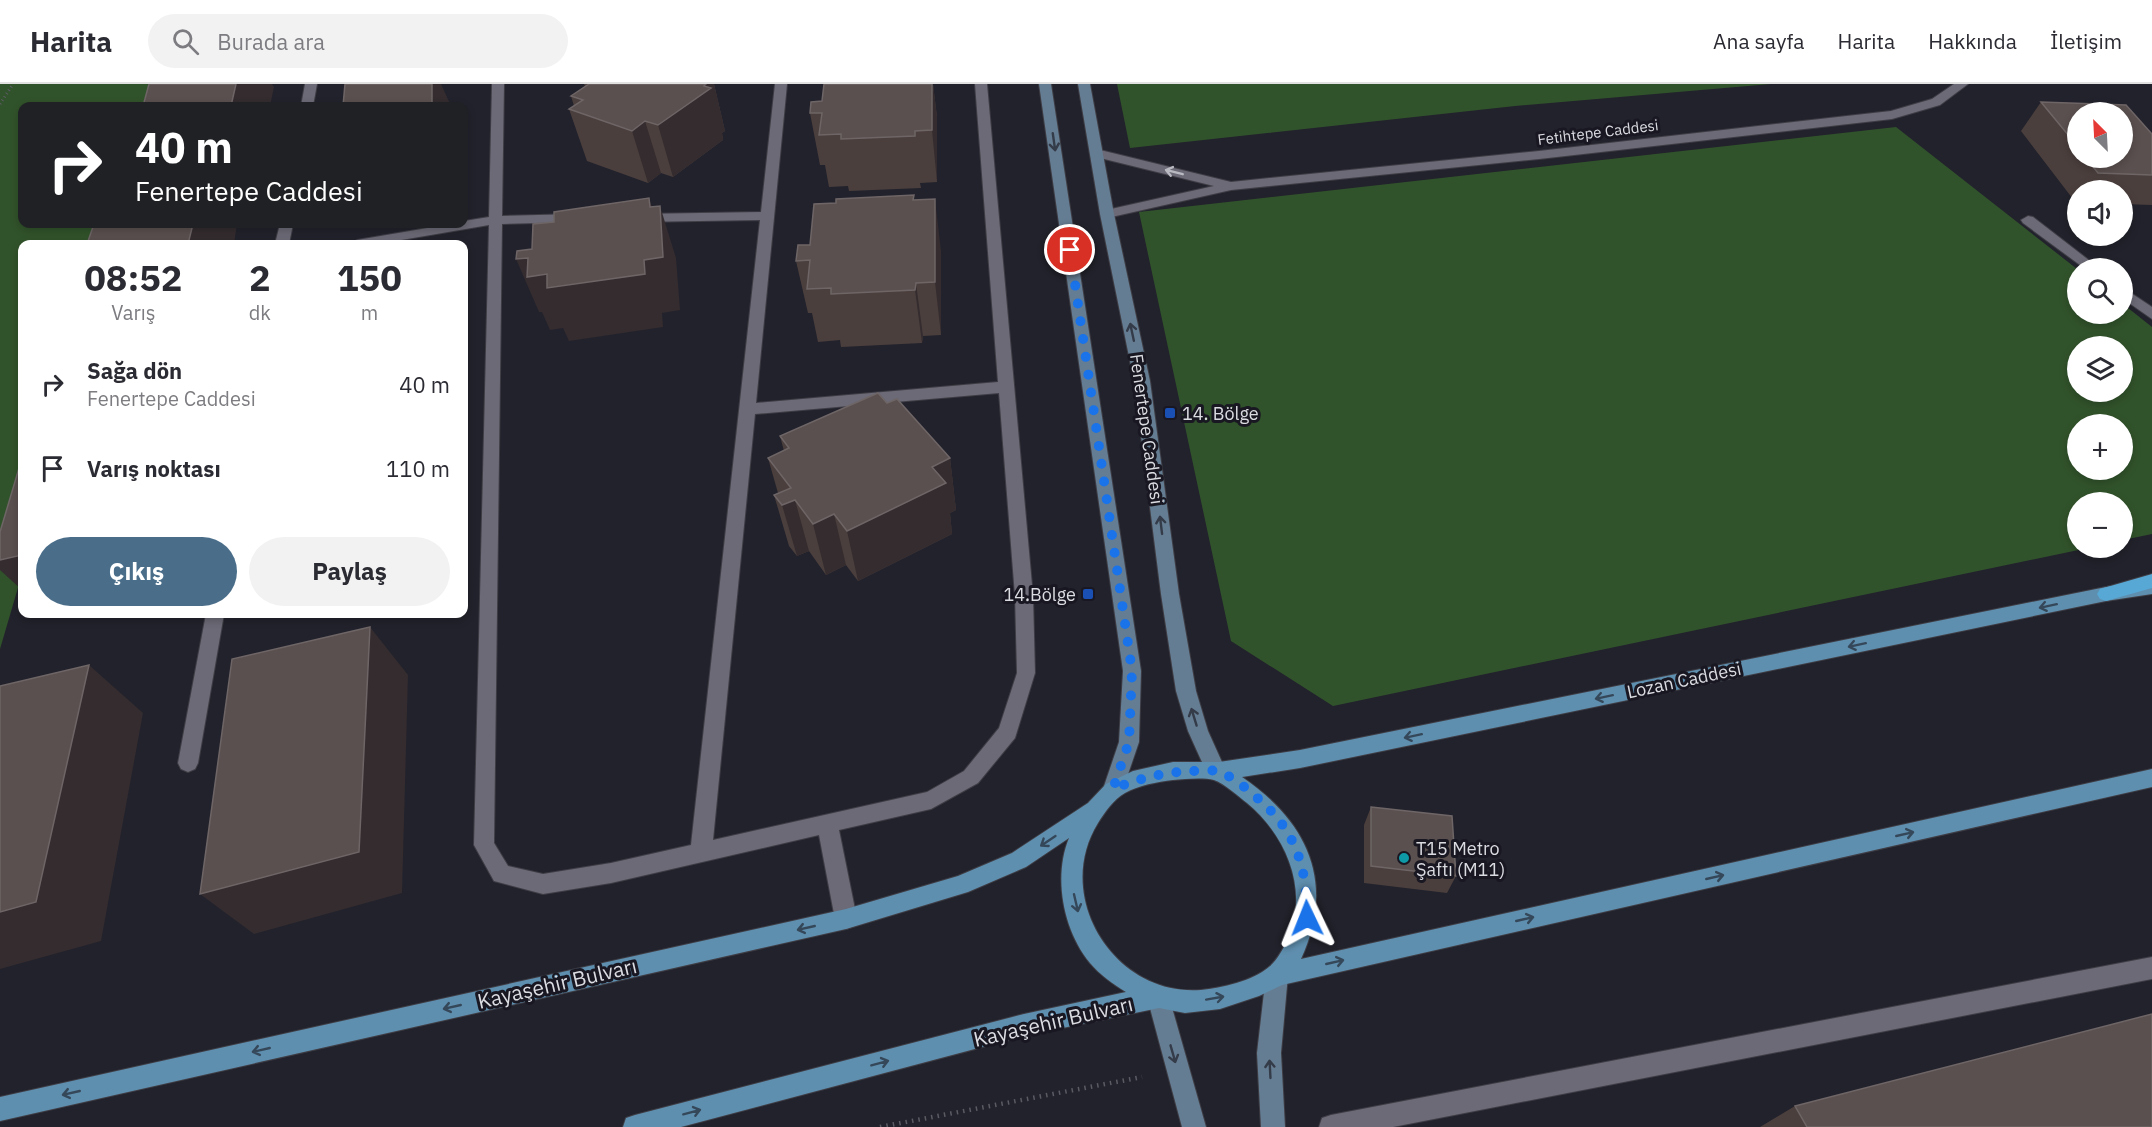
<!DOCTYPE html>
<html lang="tr">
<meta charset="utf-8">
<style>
body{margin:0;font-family:"IBM Plex Sans",sans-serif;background:#f2f2f3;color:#2b2b33;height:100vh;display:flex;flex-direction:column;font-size:22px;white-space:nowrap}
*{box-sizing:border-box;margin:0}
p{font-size:20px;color:#7c7c81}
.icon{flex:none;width:33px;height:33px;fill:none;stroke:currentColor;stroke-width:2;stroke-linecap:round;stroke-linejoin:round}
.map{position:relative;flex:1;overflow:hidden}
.sheet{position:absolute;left:18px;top:156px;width:450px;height:378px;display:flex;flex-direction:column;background:#fff;border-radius:12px;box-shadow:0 3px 9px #0003}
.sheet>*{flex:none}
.hud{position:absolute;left:18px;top:18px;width:450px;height:126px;border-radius:12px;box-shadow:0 3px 9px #0003;background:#202124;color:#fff;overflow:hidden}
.needle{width:39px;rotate:336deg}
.controls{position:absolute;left:2067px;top:18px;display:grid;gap:12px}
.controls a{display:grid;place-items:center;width:66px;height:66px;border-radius:50%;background:#fff;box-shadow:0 3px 9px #0003;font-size:30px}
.pin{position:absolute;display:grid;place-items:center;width:51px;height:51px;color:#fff;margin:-26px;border:3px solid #fff;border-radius:50%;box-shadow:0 2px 6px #0007}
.me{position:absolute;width:66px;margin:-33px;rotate:358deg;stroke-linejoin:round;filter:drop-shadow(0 0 4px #0008)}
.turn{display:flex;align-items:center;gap:21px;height:126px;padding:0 18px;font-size:27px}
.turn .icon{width:78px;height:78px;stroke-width:2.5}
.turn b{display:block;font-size:42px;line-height:51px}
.eta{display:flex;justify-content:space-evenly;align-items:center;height:102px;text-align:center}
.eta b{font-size:36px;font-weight:700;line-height:42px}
.button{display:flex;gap:12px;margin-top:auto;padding:12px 18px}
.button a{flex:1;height:69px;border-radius:36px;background:#4a6e8a;color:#fff;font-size:24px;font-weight:700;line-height:69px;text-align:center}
.button a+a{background:#f2f2f3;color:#2b2b33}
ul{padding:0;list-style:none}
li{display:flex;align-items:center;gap:18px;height:84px;padding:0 18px}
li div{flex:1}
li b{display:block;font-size:22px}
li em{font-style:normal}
header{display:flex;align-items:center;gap:36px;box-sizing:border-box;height:84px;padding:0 30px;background:#fff;border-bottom:2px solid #e1e1e2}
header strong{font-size:28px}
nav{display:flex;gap:33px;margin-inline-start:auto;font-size:21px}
.search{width:420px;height:54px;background:#f2f2f3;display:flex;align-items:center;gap:15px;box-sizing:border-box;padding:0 21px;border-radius:33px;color:#7c7c81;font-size:22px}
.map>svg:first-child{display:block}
.green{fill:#31532b;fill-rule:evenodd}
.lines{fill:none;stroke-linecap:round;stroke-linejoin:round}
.lane-casing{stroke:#3e3d45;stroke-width:2}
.street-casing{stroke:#3e3d45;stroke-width:2}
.secondary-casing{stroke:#3e3d45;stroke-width:2}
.primary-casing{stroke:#3e3d45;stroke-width:2}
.highway-casing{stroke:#3e3d45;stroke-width:2}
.path-far1{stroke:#5b5b64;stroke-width:3;stroke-dasharray:1 3;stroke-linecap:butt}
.path{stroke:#5b5b64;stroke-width:4.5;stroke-dasharray:1.5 5;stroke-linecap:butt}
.lane{fill:#6b6a76;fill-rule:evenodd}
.street{fill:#6b6a76;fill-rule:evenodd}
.secondary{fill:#657d92;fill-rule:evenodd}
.primary{fill:#5f8faf;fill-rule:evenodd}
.highway{fill:#57a8d5;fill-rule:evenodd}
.wall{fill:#4b3f3d;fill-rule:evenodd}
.shaded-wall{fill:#342c2f}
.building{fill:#5a504f;stroke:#6e6566;stroke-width:1.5}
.oneway{stroke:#343b49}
.oneway2{stroke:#b9b9c2}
.oneway3{stroke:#35485a}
.route{stroke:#1a73e8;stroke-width:10;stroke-dasharray:0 18}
.transit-dot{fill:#1a4fb4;stroke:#191822;stroke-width:2}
.culture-dot{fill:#0f9aa8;stroke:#191822;stroke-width:2}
.labels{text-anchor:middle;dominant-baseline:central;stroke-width:6;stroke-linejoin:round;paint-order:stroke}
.far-street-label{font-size:15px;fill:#dbdbe2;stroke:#191822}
.poi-label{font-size:18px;fill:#dbdbe2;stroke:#191822;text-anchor:start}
.street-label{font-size:18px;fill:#dbdbe2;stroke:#191822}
.near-street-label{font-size:21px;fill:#dbdbe2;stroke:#191822}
</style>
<header>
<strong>Harita</strong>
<div class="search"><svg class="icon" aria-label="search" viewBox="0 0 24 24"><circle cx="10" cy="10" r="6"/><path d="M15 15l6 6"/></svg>Burada ara</div>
<nav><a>Ana sayfa</a><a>Harita</a><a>Hakkında</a><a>İletişim</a></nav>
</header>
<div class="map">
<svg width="2152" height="1043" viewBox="0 0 2152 1043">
<rect width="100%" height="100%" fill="#22222c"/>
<!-- green -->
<path class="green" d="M0,0h170l-7,22h-141v118h106l-7,20h-99v330l-22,75z
M1117,0h654l-256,22 -385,42z
M1896,43l181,142 1,45h44l1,-10 29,23v207l-29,6 -1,-38h-44v46h10l-755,158 -102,-65 -92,-429zM2122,262v46h-44v-46zM2078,340h44v46h-44z"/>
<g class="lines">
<!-- lane casing -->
<g class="lane-casing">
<path id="lane" d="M305,0h12l-4,22h-12z
M492,0h12l-2,132 76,-2 7,4 -7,4 -76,2 -8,619 14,23 35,8 68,-11 80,-18 69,-625 -121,2 -7,-4 7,-4 122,-2 14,-128h12l-31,319 242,-21 -23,-298h12l46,512 2,77 -20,65 -37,45 -47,26 -92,21 18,89 -3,7 -8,3 -8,-3 -3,-7 -16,-84 -208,48 -68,11 -49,-13 -20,-36 15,-620 -111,19h-28l7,-4 94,-16h13v-3l25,-4zM999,309l16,203 2,77 -18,55 -35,43 -37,21 -214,48 42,-426z
M280,140h13l-4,20h-14z
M206,530h18l-26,149 -3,6 -7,3 -7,-3 -3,-6z"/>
</g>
<!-- street casing -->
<g class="street-casing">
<path id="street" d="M1954,0h14l-28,21 -48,14 -353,40 -308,31 -124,28 -7,-4 2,-3 112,-25 -122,-30 -2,-3 6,-4 135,33 308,-31 352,-40 41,-12z
M2028,132l5,1 66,51h-15l-61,-45 -2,-3z
M2122,203l30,20v12l-30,-21z
M2152,873v22l-759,148h-74l3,-9 9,-3z"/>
</g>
<!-- secondary casing -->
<g class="secondary-casing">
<path id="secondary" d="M1039,0h12l90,587 -2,71 -16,47 -3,6 -7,3 -7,-3 -3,-6 16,-47 4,-71z
M1078,0h12l24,130 36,167 29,213 17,97 12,40 18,40 -3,6 -7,3 -7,-3 -3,-6 -18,-40 -12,-40 -15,-97 -27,-213 -34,-167z
M1277,880l8,3 3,8 -7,78 4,74h-24l-4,-74 9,-78 3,-8z
M1158,902l8,3 3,8 37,130h-24l-35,-130 3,-8z"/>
</g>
<!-- primary casing -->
<g class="primary-casing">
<path id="primary" d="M2152,496v14l-46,7 -806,167 -58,9c66,45 94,106 59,182l851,-190v18l-870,198 -23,11 -39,13 -35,4 -26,-5 -135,28 -343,91h-58l3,-9 9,-3 389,-101 102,-22c-13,-8 -26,-17 -36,-29 -27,-33 -37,-86 -21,-125l-43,29 -58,25 -122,37 -846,192v-24l846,-188 112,-33 54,-23 76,-50 18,-19 27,-13 40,-9h46l81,-12 806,-163zM1173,696c12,-1 30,-3 41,0 11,4 24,16 33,23 40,33 63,89 40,138 -5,10 -10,19 -18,26 -17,14 -47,21 -68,23 -86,7 -149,-93 -103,-167 7,-11 15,-23 27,-30 14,-8 32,-11 48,-13z"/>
</g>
<!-- highway casing -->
<g class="highway-casing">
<path id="highway" d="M2152,490v14l-46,13 -6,-2 -3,-5 3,-5z"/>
</g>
<!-- path-far1 -->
<path class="path-far1" d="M0,20l13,-20"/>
<!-- path -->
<path class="path" d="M880,1043l262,-50"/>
<!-- lane -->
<use href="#lane" class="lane"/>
<!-- street -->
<use href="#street" class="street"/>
<!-- secondary -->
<use href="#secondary" class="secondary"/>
<!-- primary -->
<use href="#primary" class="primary"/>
<!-- highway -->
<use href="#highway" class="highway"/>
</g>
<!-- wall -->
<path class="wall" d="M584,0h130l11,47 -3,2 1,7 -50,37 -12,-4 -13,10 -61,-22 -18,-52 5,-3 -3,-10 14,-10z
M824,0h109l4,33v65l-17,1 1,5 -72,3 -1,-5 -19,1 -4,-22h-5l-10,-52 12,-12z
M2041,18l85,3 26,29v71l-30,-1v-14h-44v13h-2l-55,-72zM2078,28h44v46h-44z
M914,111v5l27,51v84l-18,1 -1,7 -81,4 -1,-7 -22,2 -6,-29h-4l-12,-52 14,-16 26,-42z
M887,319l63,55 6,52 -6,3 2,21 -94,47 -12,-16 -20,10 -17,-24 -12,5 -8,-10 -15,-51 4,-2 -10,-35 16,-7 -4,-15z
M1371,723l85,69 -9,17 -83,-10v-58z
M1795,1022l357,21h-392z"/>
<!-- shaded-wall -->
<path class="shaded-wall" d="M236,0h36l2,3 -4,19h-39z
M432,0h9l10,22h-19z
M706,0h8l11,47 -3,2 1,7 -50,37 -15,-52z
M932,0h1l4,33v65l-5,-52z
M645,37l16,52 -13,10 -16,-52z
M649,114l13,39 -2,-31 16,52 4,52 -18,3 1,14 -94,14 -6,-13 -13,2 -8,-18h-3l-23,-53 12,-1 116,2 6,-53z
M935,115l6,52v84l-6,-53z
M193,140h44l-3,20h-46z
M916,199l7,53 -1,7 -7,-53z
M950,374l6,52 -6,3 2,21 -94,47 -11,-50 85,-64z
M795,416l14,51 -12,5 -15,-51z
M834,430l12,51 -20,10 -13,-51z
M22,471v35l-22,-20v-10z
M370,543l38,48 -6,218 -148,41 -54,-40z
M89,581l54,48 -42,228 -101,28v-57z"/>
<!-- building -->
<path class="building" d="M149,0h87l-5,22h-88z
M345,0h87v22h-89z
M589,0h117l-2,2 7,2 -53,37 -13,-4 -13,10 -63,-22 14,-9 -12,-4z
M824,0h108v46l-17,1v5l-74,3v-5l-22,1 3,-22h-12l1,-11 11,-1z
M2041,18l85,3 26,29v41l-54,-2 -12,-15h36v-46h-44v35z
M914,111l-1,5 22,-1v83l-19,1 -1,7 -84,4v-6l-24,1 3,-29 -14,1 2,-16h12l4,-41 22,-1v-4z
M649,114l1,9 10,-1 3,51 -19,3 1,14 -98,14v-14l-20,3 1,-19 -12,1 1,-8 15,-2 1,-25 21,-2v-10z
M94,140h99l-5,20h-101z
M878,309l9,10 10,-4 53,59 -18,9 14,16 -99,48 -13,-17 -21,10 -18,-24 -13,5 -8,-10 17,-7 -23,-30 21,-10 -9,-12z
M22,374v97l-22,5v-28z
M370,543l-11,225 -159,42 32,-235z
M89,581l-53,237 -36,10v-226z
M1371,723l81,9 4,60 -85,-10z
M2152,930v113h-345l-12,-21z"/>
<!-- one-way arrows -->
<defs><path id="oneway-shaft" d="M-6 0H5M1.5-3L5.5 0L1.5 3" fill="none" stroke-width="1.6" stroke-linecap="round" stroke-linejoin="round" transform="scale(1.5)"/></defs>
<g class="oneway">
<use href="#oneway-shaft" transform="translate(1054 58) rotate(82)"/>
<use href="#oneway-shaft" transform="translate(1132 248) rotate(-102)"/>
<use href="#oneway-shaft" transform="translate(1161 441) rotate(-97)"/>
<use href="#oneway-shaft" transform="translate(1194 633) rotate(-107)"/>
<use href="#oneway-shaft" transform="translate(1173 970) rotate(74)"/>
<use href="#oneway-shaft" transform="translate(1270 985) rotate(-93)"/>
</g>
<use class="oneway2" href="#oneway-shaft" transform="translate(1174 88) rotate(-166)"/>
<g class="oneway3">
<use href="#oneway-shaft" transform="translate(2048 522) rotate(168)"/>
<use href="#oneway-shaft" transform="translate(1857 561) rotate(168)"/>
<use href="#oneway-shaft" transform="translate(1604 613) rotate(168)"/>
<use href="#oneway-shaft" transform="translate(1413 652) rotate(168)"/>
<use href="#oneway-shaft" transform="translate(1905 750) rotate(-13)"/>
<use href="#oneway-shaft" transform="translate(1048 757) rotate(146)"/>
<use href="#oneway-shaft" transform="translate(1715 793) rotate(-13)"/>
<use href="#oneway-shaft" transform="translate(1076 819) rotate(77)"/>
<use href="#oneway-shaft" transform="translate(1525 835) rotate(-13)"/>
<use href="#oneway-shaft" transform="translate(806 844) rotate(167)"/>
<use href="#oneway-shaft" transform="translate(1335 878) rotate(-13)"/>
<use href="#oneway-shaft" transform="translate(1215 914) rotate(-10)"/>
<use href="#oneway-shaft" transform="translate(452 923) rotate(167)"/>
<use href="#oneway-shaft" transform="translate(261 966) rotate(167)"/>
<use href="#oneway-shaft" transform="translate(880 979) rotate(-15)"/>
<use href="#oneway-shaft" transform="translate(71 1009) rotate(167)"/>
<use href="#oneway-shaft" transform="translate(692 1028) rotate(-15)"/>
</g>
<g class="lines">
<!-- route -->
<path class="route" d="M1070,166l62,421 -3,71 -16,47c28,-11 54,-18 85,-18 6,0 13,-1 19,0 13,4 28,16 38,25 41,34 52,70 52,122"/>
</g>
<!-- markers -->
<g class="transit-dot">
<rect x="1164" y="323" width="12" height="12" rx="3"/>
<rect x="1082" y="504" width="12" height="12" rx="3"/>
</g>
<circle class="culture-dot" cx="1404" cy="774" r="6"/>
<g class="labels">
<!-- far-street labels -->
<g class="far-street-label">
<text transform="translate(1598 48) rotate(-7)">Fetihtepe Caddesi</text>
</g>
<!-- poi labels -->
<g class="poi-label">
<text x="1182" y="329">14. Bölge</text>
<text x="1076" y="510" text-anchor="end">14.Bölge</text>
<text x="1416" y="764">T15 Metro<tspan x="1416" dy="21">Şaftı (M11)</tspan></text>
</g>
<!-- street labels -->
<g class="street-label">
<text transform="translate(1147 345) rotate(82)">Fenertepe Caddesi</text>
<text transform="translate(1684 596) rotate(-12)">Lozan Caddesi</text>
</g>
<!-- near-street labels -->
<g class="near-street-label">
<text transform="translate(557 899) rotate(-13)">Kayaşehir Bulvarı</text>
<text transform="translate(1053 937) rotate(-13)">Kayaşehir Bulvarı</text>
</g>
</g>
</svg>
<div class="controls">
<a><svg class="needle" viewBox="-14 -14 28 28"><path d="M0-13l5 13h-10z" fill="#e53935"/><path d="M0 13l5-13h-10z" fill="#7c7c81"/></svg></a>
<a><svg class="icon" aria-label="sound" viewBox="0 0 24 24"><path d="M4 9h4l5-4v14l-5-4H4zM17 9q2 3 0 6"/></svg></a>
<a><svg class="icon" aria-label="search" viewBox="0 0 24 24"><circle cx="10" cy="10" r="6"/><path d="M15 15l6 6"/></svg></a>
<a><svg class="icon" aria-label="layers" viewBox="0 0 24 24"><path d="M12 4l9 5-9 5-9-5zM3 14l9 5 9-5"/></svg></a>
<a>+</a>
<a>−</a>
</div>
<div class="pin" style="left:1070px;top:166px;background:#d93025"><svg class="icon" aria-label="arrive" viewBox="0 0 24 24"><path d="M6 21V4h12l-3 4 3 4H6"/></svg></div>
<svg class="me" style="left:1307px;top:834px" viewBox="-20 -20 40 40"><path d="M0-17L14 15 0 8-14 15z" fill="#1a73e8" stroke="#fff" stroke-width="4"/></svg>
<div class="hud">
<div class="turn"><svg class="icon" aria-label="right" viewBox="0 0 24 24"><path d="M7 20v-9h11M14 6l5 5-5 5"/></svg><div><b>40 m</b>Fenertepe Caddesi</div></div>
</div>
<section class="sheet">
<div class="eta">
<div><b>08:52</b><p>Varış</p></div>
<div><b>2</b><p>dk</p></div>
<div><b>150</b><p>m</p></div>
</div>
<ul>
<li><svg class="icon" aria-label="right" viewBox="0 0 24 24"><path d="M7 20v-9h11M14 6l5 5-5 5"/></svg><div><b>Sağa dön</b><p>Fenertepe Caddesi</p></div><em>40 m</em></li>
<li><svg class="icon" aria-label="arrive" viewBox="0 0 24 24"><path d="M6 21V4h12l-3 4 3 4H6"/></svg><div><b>Varış noktası</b></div><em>110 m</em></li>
</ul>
<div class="button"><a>Çıkış</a><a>Paylaş</a></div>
</section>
</div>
